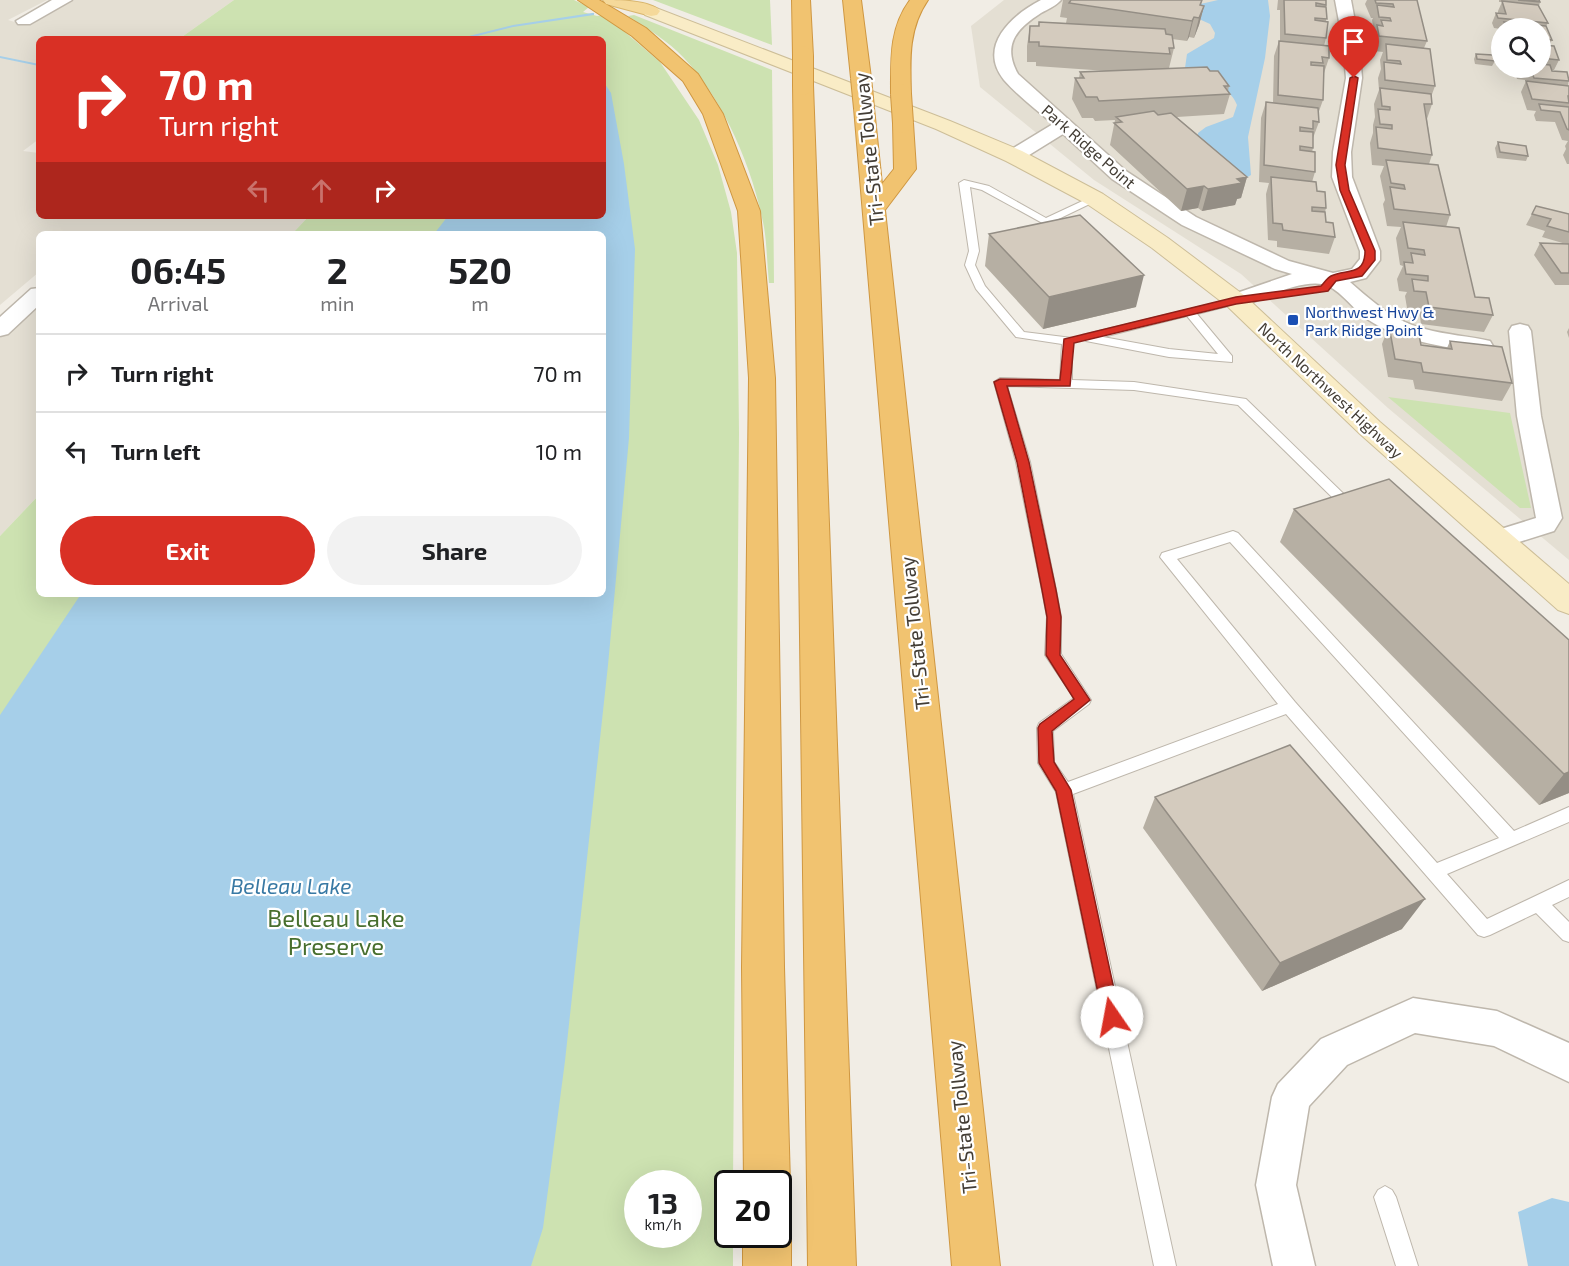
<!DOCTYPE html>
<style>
body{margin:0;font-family:"Exo 2",sans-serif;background:#f2f2f2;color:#202124;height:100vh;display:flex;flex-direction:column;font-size:22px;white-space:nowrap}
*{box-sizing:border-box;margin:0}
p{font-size:20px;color:#757577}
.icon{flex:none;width:33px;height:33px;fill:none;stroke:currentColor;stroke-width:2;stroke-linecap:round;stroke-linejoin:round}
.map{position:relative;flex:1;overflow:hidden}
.details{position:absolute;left:36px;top:231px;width:570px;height:366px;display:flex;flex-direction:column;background:#fff;border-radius:9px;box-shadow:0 6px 24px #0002}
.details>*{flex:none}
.guide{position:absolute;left:36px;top:36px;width:570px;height:183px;border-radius:9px;box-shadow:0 6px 24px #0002;background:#d93025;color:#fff;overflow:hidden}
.controls{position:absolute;left:1491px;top:18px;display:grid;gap:12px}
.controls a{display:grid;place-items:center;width:60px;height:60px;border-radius:50%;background:#fff;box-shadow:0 6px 24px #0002;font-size:30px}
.speed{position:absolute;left:624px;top:1170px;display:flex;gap:12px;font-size:30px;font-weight:700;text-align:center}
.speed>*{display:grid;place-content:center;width:78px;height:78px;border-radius:50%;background:#fff;box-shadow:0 6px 24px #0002;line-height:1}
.speed small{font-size:15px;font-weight:400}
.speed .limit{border:3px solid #111;border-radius:9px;background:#fff;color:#111}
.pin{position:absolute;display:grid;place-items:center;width:51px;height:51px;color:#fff;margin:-62px -26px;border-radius:50% 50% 50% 0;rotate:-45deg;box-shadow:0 0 6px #0007}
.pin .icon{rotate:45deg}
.me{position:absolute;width:66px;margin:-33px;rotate:348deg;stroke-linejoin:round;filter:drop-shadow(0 0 4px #0008)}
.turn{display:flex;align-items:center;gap:21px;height:126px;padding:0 24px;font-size:27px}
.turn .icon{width:78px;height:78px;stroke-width:2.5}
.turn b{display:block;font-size:42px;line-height:51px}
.lanes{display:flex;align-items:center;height:57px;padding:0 24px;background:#0003;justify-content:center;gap:30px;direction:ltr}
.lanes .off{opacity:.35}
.eta{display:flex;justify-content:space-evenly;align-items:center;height:102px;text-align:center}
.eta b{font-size:36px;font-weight:700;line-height:42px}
.button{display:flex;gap:12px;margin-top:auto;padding:12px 24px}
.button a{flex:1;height:69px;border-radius:36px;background:#d93025;color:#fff;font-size:24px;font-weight:700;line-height:69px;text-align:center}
.button a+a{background:#f2f2f2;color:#202124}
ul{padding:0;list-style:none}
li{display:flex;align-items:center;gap:18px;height:78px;padding:0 24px;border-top:2px solid #e0e0e0}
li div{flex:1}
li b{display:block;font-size:22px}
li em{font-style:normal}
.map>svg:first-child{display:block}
.residential{fill:#e4dfd3;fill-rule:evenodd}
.green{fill:#cde2b1;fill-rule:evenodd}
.water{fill:#a6cfe9}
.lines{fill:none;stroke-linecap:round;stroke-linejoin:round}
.stream{fill:#a6cfe9;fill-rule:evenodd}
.lane-casing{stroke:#beb7ac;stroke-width:2}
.street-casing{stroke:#beb7ac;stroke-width:3}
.secondary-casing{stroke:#cdbe98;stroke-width:2}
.primary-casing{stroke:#d8b56c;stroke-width:2}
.highway-casing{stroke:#cf9741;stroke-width:2}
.lane{fill:#fff;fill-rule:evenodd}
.street{fill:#fff;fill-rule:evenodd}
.secondary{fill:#f9ecc6;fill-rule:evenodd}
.primary{fill:#f5d99a;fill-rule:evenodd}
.highway{fill:#f1c370;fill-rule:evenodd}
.highway-bridge-casing{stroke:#cf9741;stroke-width:22;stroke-linecap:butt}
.highway-bridge{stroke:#f1c370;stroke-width:20}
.wall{fill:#b6afa3}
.shaded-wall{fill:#948e85}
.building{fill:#d4cbbe;stroke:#948e85;stroke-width:1.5}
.route{fill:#d93025;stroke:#8d1f18;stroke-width:1.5}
.transit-dot{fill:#1a4fb4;stroke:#fff;stroke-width:2}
.labels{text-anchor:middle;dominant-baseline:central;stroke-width:4.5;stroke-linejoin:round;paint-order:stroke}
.far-street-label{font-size:16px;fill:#433d35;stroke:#fff}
.far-transit-label{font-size:16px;fill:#164399;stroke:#fff;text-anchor:start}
.street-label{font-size:20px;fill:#433d35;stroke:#fff}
.water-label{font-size:21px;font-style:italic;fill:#3879a4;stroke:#fff}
.near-park-label{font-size:24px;fill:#486f2e;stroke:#fff}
</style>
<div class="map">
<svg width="1569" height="1266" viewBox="0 0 1569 1266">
<rect width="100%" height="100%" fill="#f1ede5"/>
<!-- residential -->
<path class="residential" d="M0,0h47l-39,20 17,5 49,-25h160l-55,39h-140v100l-16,12 16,2v63h270l-17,18h-253v38l-39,33z
M1004,0h565v560l-181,-152 -147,-134 -147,-94 -114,-93 -9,-61zM1502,28h38v40h-38z
M39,306v189l-39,41v-198z"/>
<!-- green -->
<path class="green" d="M234,0h340l15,7 -6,5 14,4 8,-1 55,47 39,58 19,45 13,47 6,41 2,180 -6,750 -5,1v50l5,1v31h-733v-730l39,-41v99h564v-360h-311l17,-18h294v-177h-424zM638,1184h50v50h-50z
M653,0h117l2,45z
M634,15l138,55 2,213h-5c-2,-19 -2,-38 -5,-56 -11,-58 -39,-125 -80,-169 -16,-17 -36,-29 -56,-42z
M1388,397l122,16 21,95h-11z"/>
<!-- water -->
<path class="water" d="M1218,0h50l2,16 -5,42 -17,79 3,38 -5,3 -48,-39v-6l8,-6 27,-10 4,-12c-7,-19 -25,-18 -40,-27 -4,-3 -8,-7 -12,-10l2,-14 27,-16 1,-5 -5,-9 -22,-10 4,-8z
M603,81l8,12 13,71 11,85 -6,189 -21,227 -43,396 -22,167 -12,38h-531v-551l81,-121h522v-360h-169l14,-18h155z
M1552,1198l17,4v64h-41l-10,-54z"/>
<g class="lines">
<!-- stream -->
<path class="stream" d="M592,13h2v2l-81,12 -48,12h-8l56,-14z
M0,56l39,8v2l-39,-8z"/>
<!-- lane casing -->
<g class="lane-casing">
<path id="lane" d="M964,180l25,6 57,32 45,-21 9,2 -54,26 -64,-35 -12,-3 9,64 -4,14 10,21 39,46 48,6v42l62,2 112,17 105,102 -2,3h-10l-101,-99 -104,-15 -127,-4 23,76 26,128 5,27v37l30,46 -2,4 -36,27 1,31 14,20 210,-78 -118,-147 2,-4 71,-22 5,2 276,298 55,-24v15l-122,52 40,45 82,-39v17l-17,8 17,17v20l-6,-2 -27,-27 -46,22 -6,2 -6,-2 -192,-221 -213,80 103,472h-22l-98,-474 -18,-29 -1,-35 2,-5 35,-25 -29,-43 2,-38 -5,-27 -26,-128 -22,-80 6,-4 60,2 2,-36 -46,-7 -40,-48 -11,-24 4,-14 -10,-68zM1230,542l269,296 -62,25 -142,-161 -118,-143z
M1236,298l4,1v4l-43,11 35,42v6l-63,-5 -83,-16 -6,-4 2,-2zM1187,316l31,38 -49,-5 -66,-12z
M1385,1186l7,4 4,7 22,69h-22l-22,-69 4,-7z"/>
</g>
<!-- street casing -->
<g class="street-casing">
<path id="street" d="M52,0h20l-42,24h-12l-2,-3z
M1041,0h20c-5,6 -13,9 -20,13 -25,16 -39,32 -23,61l108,97 70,46 93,44 44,12 19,-4 8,-10v-8l-28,-74 1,-25 13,-74 -3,-35 -8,-43h16l8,43 3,35 -11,74 1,25 28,74v9l-14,18 -16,4c23,20 45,40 75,47 21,6 44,7 65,12l3,5 -3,5 -8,2c-39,-7 -81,-11 -115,-34 -13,-9 -24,-26 -39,-33 -20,-10 -64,12 -84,20l-8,1 -8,-1 -3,-5 3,-5 64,-22 -17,-5 -93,-44 -70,-46 -49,-45 -42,26h-14l-2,-4 2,-4 46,-28c-16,-14 -35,-28 -49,-44 -27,-34 8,-65 37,-80z
M39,288v17l-31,29 -8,2v-19l31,-28z
M1520,324l8,2 3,5 10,85 21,102 -8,13 -57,18 -9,-2 -4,-7 4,-7 48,-15 -19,-102 -8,-85 3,-5z
M1413,998l84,13 72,32v39l-75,-36 -79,-13 -68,32 -38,41 -13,79 19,81h-42l-17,-81 16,-88 6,-13 43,-45z"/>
</g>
<!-- secondary casing -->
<g class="secondary-casing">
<path id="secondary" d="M651,6l299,115 72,30 81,43 65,44 77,58 135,126 189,162v30l-11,-4 -198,-176 -133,-128 -75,-58 -65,-44 -81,-43 -70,-32 -291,-114 -3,-4 3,-4z"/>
</g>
<!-- primary casing -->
<g class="primary-casing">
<path id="primary" d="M603,0c15,0 47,0 57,11l-3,4 -6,1 -45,-12z"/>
</g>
<!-- highway casing -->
<g class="highway-casing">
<path id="highway" d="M578,0h21l47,28 52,46 25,40 37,97 15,167 9,589 6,217 -7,16 -5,2v-18h-34l-2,-217 7,-589 -11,-167 -35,-97 -20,-33 -51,-45z
M792,0h18l3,56 -3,4h-14l-3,-4z
M843,0h18l10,78 -3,4h-14l-3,-4z
M910,0h18c-20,29 -18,60 -17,94l-3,4h-14l-3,-4c0,-34 -2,-66 19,-94z
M803,79l7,2 3,4 43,1181h-48l-15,-1181 3,-4z
M864,102l7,2 3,4 8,76 12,-15 -1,-46 3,-4 7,-2 7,2 3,4 3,46 -31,41 115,1056h-48l-98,-1158 3,-4z
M778,1215l6,2 7,17v32h-48v-32h35z"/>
</g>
<!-- lane -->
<use href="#lane" class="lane"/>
<!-- street -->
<use href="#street" class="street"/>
<!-- secondary -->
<use href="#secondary" class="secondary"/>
<!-- primary -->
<use href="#primary" class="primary"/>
<!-- highway -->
<use href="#highway" class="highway"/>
<!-- highway-bridge casing -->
<g class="highway-bridge-casing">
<path id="highway-bridge" d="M803,56v29
M861,78l3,30
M901,94l2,29"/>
</g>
<!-- highway-bridge -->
<use href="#highway-bridge" class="highway-bridge"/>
</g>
<!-- wall -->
<path class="wall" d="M1063,0h139l-1,5 3,1 -5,19 -5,13 -5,-1 -2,4 -15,-2 2,9 -5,20 41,3 19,15 -1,5 2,3 -6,20 -47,3 70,60 -6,21 -4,1 -2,6 -33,6 -4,-3 -17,3 -71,-66 5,-25 -20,1 -2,-3h-11l-10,-19 3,-21h4l1,-6 27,-1 -71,-5v-4h-9v-16l3,-20h8l1,-4 27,1 1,-5 -7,-1z
M1278,0h48v38l-2,8 5,12 -5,15h-1v27l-5,14 1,8 -6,16v10l-1,4 3,20 -3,10 14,26 -1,4 1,10 9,15 -6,17 -52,-7v-6l-9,-1 -2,-46 3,-11 -10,-1 2,-64 5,-16 7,1 1,-47 5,-15h1v-31h-3z
M1367,0h50l10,41 -3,7 11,38 -4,11 1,7 -5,15 5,36 -3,9 21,51 -4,12 29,70 18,18 -9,17 -63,-8 -2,-15 -12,-1 -2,-12 2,-4 -8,-1 -2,-12 6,-13 -3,-1 -4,-27 5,-11 -14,-1 -4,-22 2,-4 -5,-24 4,-10 -12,-1 -2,-22 3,-10v-8l2,-8 -1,-13 5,-14 -1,-12 3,-9 -1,-9 3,-8 -9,-1 -2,-10 3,-9h-1l-2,-12 1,-2h-2l-6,-14z
M1499,0h40l1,2 -1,4 9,17 -2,3 6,14 -3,6 10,14 -5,10h-2v1l17,7 -1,8h1v78h-2l-4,-9 3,-6 -1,-3 3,-5 -6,-1 -7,-18 -19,-1 -2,-6 2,-4 -9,-1 -6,-18 5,-11h1l-1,-1 -9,-1 -2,-7 2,-4h23v-40h-38v8l-2,-4 1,-3 -7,-1 -2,-5 4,-10h2v-2l4,-9h-3z
M1476,54l19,7 -3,5 -17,-2 -1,-5z
M1498,142l30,14 -2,5 -29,-3 -2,-10z
M1532,214h37v71h-14l-21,-30 6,-12 26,1 -24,-7 3,-6 -19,-6z
M989,234l147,73 -93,22 -58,-63z
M1389,326l32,19 26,3 3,-7 62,42 -10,18 -87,-12 -2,-9 -25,-3 -6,-33z
M1569,328v10l-2,-6z
M1294,509l275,131v153l-30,12 -259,-263z
M1155,797l247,132 -140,62 -119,-163z"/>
<!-- shaded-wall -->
<path class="shaded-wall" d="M1204,6l-5,19 -5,13 5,-20z
M1194,17l-5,20 -2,4 5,-20z
M1247,177l-6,21 -4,1 -2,6 -33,6 6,-22 29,-10z
M1204,186l-6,22 -17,3 6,-22z
M1144,275l-8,32 -93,22 6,-32z
M1569,772v21l-30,12 25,-31z
M1425,899l-23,30 -140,62 18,-28z"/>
<!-- building -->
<path class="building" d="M1071,0h131l-2,5 4,1 -5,12 -5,-1 -2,4 -123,-18z
M1284,0h42v5l-10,-2v3l10,1 1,12 -12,-1v2l13,2 -2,16 -41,-4z
M1375,0h42l10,41 -48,-5 -2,-11 6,1 -2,-6 10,1 -1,-3 -11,-1 -2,-12 17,2 -1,-3 -17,-1z
M1518,0h21l1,2z
M1502,1l36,4 10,18 -50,-5 -2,-5 10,1z
M1039,22l126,7 1,5 6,1 2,13h-5l1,6 -131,-8v-4h-10l1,-16h9z
M1504,22l42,4 6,14 -12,-2v-10h-33z
M1279,41l50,5v12l-7,-1 1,6 -12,-1v3l13,1 -1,34 -45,-5z
M1386,44l44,5 5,37 -50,-6 -1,-18 17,2 -1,-3 -13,-1z
M1540,45l14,1 5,14 -19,-2z
M1476,54l17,1 2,6 -18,-2z
M1540,64l10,1 2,6 15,1 2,9 -35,-3 -3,-8 -9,-1 -1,-1h19z
M1207,67l3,4h8l11,15h-5l6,8 -131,7 -2,-4h-11l-11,-19h9l-4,-6z
M1526,81l43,5v10h-1l1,7 -37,-4z
M1380,88l51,6 1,10h-8l8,51 -54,-7 -2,-21 16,2v-4l-12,-1 -2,-15 12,1v-3l-8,-1z
M1266,102l52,6 1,14 -6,-1v8l-13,-2v4l13,1v16l-13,-2v4l15,2v20l-51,-7z
M1539,104l30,3v23l-2,-1 -7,-17 -19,-2z
M1154,111l4,4 13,-2 76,64 -10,2 5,4 -34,6 -4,-3 -17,3 -73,-66 8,-1 -6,-5z
M1498,142l28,4 2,10 -28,-4z
M1386,160l52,5 12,50 -56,-6 -4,-22 15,2 -1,-4 -13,-2z
M1271,177l45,5 1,9 8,1 1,16 -14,-1v4l13,1 1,10 7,1 2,14 -52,-7 -1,-6 -9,-1z
M1536,206l33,8v18l-22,-6 4,-7 -19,-5z
M1080,215l64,60 -95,22 -60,-63z
M1403,222l56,6 16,69 14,1 4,17 -64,-8 -3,-15 -12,-1 -2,-12 16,2v-5l-22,-2 -2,-12 9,1 -2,-10 14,2 -1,-5 -16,-2z
M1540,243l29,1v29h-8z
M1389,326l29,4 3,15 31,4 -2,-8 52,6 10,36 -89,-11 -2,-9 -26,-4z
M1389,479l180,161v132l-5,2 -270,-265z
M1290,745l135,154 -145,64 -125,-166z"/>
<!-- route -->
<path class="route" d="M1354,76l4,2 -13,87 4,25 26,61v9l-13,16 -26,5 -8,10 -92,13 -162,39 -4,43h-63l22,76 27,128 5,27 -1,38 30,45 -38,31 2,31 17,28 49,227 -2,5 -6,3 -7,-3 -2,-5 -47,-226 -17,-28 -1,-35 2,-4 34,-25 -28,-44 1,-38 -5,-27 -25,-128 -23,-80 6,-3 60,1 4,-41 172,-42 85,-11c3,-3 6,-8 10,-10 16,-7 34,0 34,-25l-25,-61 -4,-25 14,-87z"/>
<!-- markers -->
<rect class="transit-dot" x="1287" y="314" width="12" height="12" rx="3"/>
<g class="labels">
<!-- far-street labels -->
<g class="far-street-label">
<text transform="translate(1089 146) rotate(41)">Park Ridge Point</text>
<text transform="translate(1331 390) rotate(43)">North Northwest Highway</text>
</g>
<!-- far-transit labels -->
<g class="far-transit-label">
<text x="1305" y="311">Northwest Hwy &amp;<tspan x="1305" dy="18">Park Ridge Point</tspan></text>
</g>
<!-- street labels -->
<g class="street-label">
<text transform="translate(868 149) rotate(-96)">Tri-State Tollway</text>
<text transform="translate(914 633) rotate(-96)">Tri-State Tollway</text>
<text transform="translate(961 1117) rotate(-96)">Tri-State Tollway</text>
</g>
<!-- water labels -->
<g class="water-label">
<text x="291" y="885">Belleau Lake</text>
</g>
<!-- near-park labels -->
<g class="near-park-label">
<text x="336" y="917">Belleau Lake<tspan x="336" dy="28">Preserve</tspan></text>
</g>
</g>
</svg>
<div class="controls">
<a><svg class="icon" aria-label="search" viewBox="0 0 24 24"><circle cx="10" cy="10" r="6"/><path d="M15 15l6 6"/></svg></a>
</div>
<div class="speed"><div>13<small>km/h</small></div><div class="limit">20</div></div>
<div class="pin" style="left:1354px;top:78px;background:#d93025"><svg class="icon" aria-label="arrive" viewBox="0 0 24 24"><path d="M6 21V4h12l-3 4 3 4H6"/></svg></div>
<svg class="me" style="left:1112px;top:1017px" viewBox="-20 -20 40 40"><circle r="19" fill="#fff"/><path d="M0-13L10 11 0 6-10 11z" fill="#d93025"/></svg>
<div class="guide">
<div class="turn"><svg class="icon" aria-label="right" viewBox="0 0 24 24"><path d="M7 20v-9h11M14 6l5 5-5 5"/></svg><div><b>70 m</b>Turn right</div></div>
<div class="lanes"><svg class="icon off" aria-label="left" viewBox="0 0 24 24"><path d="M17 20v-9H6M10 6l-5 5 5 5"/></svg><svg class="icon off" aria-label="ahead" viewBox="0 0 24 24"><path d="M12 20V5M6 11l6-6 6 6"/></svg><svg class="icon" aria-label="right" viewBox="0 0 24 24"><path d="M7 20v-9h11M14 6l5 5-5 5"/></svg></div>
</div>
<section class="details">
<div class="eta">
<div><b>06:45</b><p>Arrival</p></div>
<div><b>2</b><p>min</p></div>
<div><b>520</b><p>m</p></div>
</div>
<ul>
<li><svg class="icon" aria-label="right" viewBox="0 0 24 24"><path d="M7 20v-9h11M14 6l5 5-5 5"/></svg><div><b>Turn right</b></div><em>70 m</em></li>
<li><svg class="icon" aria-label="left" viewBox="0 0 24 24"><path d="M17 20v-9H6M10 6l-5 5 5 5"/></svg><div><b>Turn left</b></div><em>10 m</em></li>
</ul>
<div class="button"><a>Exit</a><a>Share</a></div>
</section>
</div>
